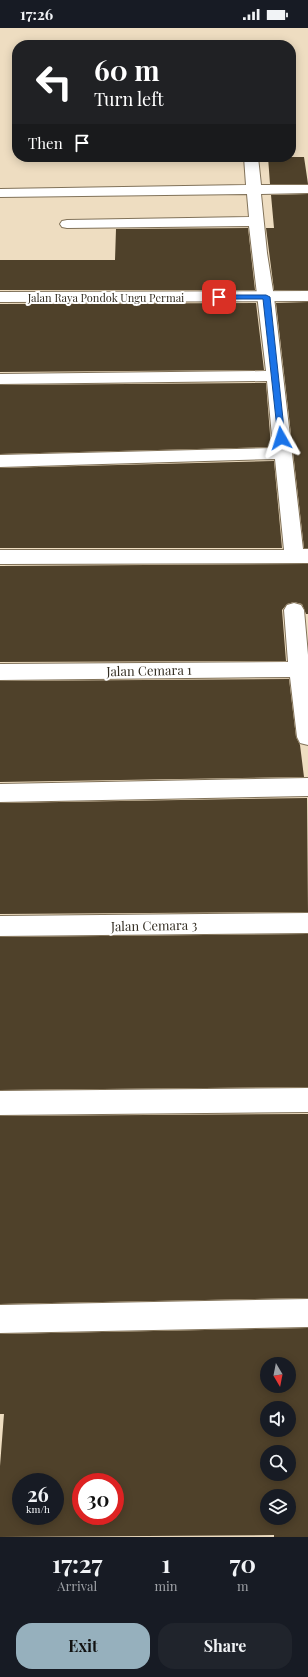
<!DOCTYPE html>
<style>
body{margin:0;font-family:"Playfair Display",serif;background:#20242c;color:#f1f3f6;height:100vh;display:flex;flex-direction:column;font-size:15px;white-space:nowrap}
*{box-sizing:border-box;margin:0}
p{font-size:13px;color:#9ea1a6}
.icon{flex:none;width:22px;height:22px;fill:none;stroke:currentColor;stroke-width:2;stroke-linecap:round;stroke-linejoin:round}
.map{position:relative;height:1509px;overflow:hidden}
.side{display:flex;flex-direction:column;background:#171b24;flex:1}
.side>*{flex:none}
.banner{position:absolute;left:12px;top:12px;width:284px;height:122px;border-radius:16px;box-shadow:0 2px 10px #0003;background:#202124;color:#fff;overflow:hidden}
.needle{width:26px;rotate:170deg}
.controls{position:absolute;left:260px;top:1329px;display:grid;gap:8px}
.controls a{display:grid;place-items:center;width:36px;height:36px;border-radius:50%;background:#171b24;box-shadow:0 2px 10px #0003;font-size:20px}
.speed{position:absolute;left:12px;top:1445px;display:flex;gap:8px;font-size:20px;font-weight:700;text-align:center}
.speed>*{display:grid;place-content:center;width:52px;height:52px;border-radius:50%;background:#171b24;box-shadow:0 2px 10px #0003;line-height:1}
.speed small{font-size:10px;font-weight:400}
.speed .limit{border:6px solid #d22;background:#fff;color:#111}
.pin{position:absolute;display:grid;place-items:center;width:34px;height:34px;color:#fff;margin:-17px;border-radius:8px;box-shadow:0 2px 6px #0006}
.me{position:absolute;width:44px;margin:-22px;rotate:354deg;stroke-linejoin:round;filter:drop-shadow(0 0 3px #0008)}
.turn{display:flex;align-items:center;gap:14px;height:84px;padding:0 16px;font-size:18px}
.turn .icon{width:52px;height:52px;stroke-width:2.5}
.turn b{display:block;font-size:28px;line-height:34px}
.then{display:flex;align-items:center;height:38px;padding:0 16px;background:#0003;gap:8px;font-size:15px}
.eta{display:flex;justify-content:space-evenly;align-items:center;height:68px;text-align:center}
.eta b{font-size:24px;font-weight:700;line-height:28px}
.cta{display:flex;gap:8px;margin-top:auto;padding:8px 16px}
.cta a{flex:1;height:46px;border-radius:16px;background:#96b0bd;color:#111;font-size:16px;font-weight:700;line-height:46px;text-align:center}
.cta a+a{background:#20242c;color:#f1f3f6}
.status{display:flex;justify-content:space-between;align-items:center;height:28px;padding:0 20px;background:#171b24;direction:ltr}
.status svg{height:11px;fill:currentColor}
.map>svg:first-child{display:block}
.building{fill:#4f412a;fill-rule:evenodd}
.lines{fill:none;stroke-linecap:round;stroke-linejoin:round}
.minor-casing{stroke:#817259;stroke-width:2}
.tertiary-casing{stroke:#817259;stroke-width:2}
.minor{fill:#fff;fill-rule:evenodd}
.tertiary{fill:#fff;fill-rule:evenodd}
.route{fill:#1a73e8;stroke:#114b97}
.labels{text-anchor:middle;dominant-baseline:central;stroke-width:4;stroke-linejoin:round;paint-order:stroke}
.far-street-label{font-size:11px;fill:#342e23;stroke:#fff}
.street-label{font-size:13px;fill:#342e23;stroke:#fff}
</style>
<div class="status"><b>17:26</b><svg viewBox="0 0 49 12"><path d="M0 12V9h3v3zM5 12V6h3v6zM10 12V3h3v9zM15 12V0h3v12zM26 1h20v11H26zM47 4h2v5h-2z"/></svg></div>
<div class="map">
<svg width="308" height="1509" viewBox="0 0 308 1509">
<rect width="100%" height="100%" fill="#eeddc1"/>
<!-- building -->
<path class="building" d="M268,129h36l4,27h-38z
M308,166v96h-34l-8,-62h8l-3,-33z
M248,200l7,62h-255v-30h115l1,-31z
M308,274v246h-4l-28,-245z
M256,275l8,67 -264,2v-68z
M266,355l5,64 -271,7v-69z
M274,433l8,87h-282v-80z
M308,536v50h-2l-4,-10 -8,-2 -7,2 -5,6 4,51 -286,1v-96z
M289,651l7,58 4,8 4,32 -304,5v-101z
M307,770l1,114 -308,2v-111z
M308,906v153l-308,3v-153z
M308,1086v184l-308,6v-188z
M308,1300v209h-34v-2l-274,2v-71l4,-52h-4v-80zM267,1336h22v22h-22zM267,1380h22v22h-22zM267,1424h22v22h-22zM21,1454h34v34h-34zM81,1454h34v34h-34zM267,1468h22v22h-22z"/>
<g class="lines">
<!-- minor casing -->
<g class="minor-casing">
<path id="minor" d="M244,129h14l3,28h47v8l-47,1 6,59 7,44 29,252h5v14l-308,1v-14h284l-9,-91 -275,8v-12l273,-7 -6,-67 -267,3v-10l266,-3 -17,-145 -182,2 -5,-1 -2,-3 2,-3 5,-1 182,-3 -2,-23 -247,3v-8l246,-4z
M294,575l7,2 3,5 4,45v90l-8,-2 -3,-6 -7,-60 -290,3v-16l288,-2 -4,-52 3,-5z
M308,750v18l-308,6v-18z
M308,885v20l-308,3v-20z
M308,1060v24l-308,3v-24z
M308,1271v28l-308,6v-28z"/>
</g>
<!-- tertiary casing -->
<g class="tertiary-casing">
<path id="tertiary" d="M308,263v10l-308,1v-10z"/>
</g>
<!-- minor -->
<use href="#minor" class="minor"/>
<!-- tertiary -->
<use href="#tertiary" class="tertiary"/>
</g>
<!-- route -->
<path class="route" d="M266,267l4,2 15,141 -4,2 -3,-2 -15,-139h-44l-3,-2 3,-2z"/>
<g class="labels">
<!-- far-street labels -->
<g class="far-street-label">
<text x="106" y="269">Jalan Raya Pondok Ungu Permai</text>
</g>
<!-- street labels -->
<g class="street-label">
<text transform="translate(149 642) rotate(-1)">Jalan Cemara 1</text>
<text transform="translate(154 897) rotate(-1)">Jalan Cemara 3</text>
</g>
</g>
</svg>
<div class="controls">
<a><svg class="needle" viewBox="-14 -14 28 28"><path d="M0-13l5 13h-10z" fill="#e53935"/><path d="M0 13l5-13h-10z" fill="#9ea1a6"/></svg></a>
<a><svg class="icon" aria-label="sound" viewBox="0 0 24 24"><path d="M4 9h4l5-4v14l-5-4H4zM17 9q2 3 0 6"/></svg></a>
<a><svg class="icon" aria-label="search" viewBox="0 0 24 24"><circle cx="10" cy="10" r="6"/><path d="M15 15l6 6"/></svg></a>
<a><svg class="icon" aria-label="layers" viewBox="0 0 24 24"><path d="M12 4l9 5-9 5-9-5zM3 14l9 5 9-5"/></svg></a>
</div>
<div class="speed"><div>26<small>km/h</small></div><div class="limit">30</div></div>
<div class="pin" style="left:219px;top:269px;background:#d93025"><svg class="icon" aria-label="arrive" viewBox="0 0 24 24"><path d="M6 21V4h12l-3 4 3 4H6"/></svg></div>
<svg class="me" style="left:281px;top:410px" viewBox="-20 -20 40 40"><path d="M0-17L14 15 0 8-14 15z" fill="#1a73e8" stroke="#fff" stroke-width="4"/></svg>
<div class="banner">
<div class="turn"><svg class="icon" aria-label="left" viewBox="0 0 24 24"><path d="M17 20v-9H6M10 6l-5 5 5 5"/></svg><div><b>60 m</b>Turn left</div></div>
<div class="then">Then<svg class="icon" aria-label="arrive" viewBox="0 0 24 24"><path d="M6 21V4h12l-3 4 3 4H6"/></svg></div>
</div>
</div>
<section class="side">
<div class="eta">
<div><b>17:27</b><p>Arrival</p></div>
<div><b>1</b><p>min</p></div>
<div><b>70</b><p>m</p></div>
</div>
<div class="cta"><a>Exit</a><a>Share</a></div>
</section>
